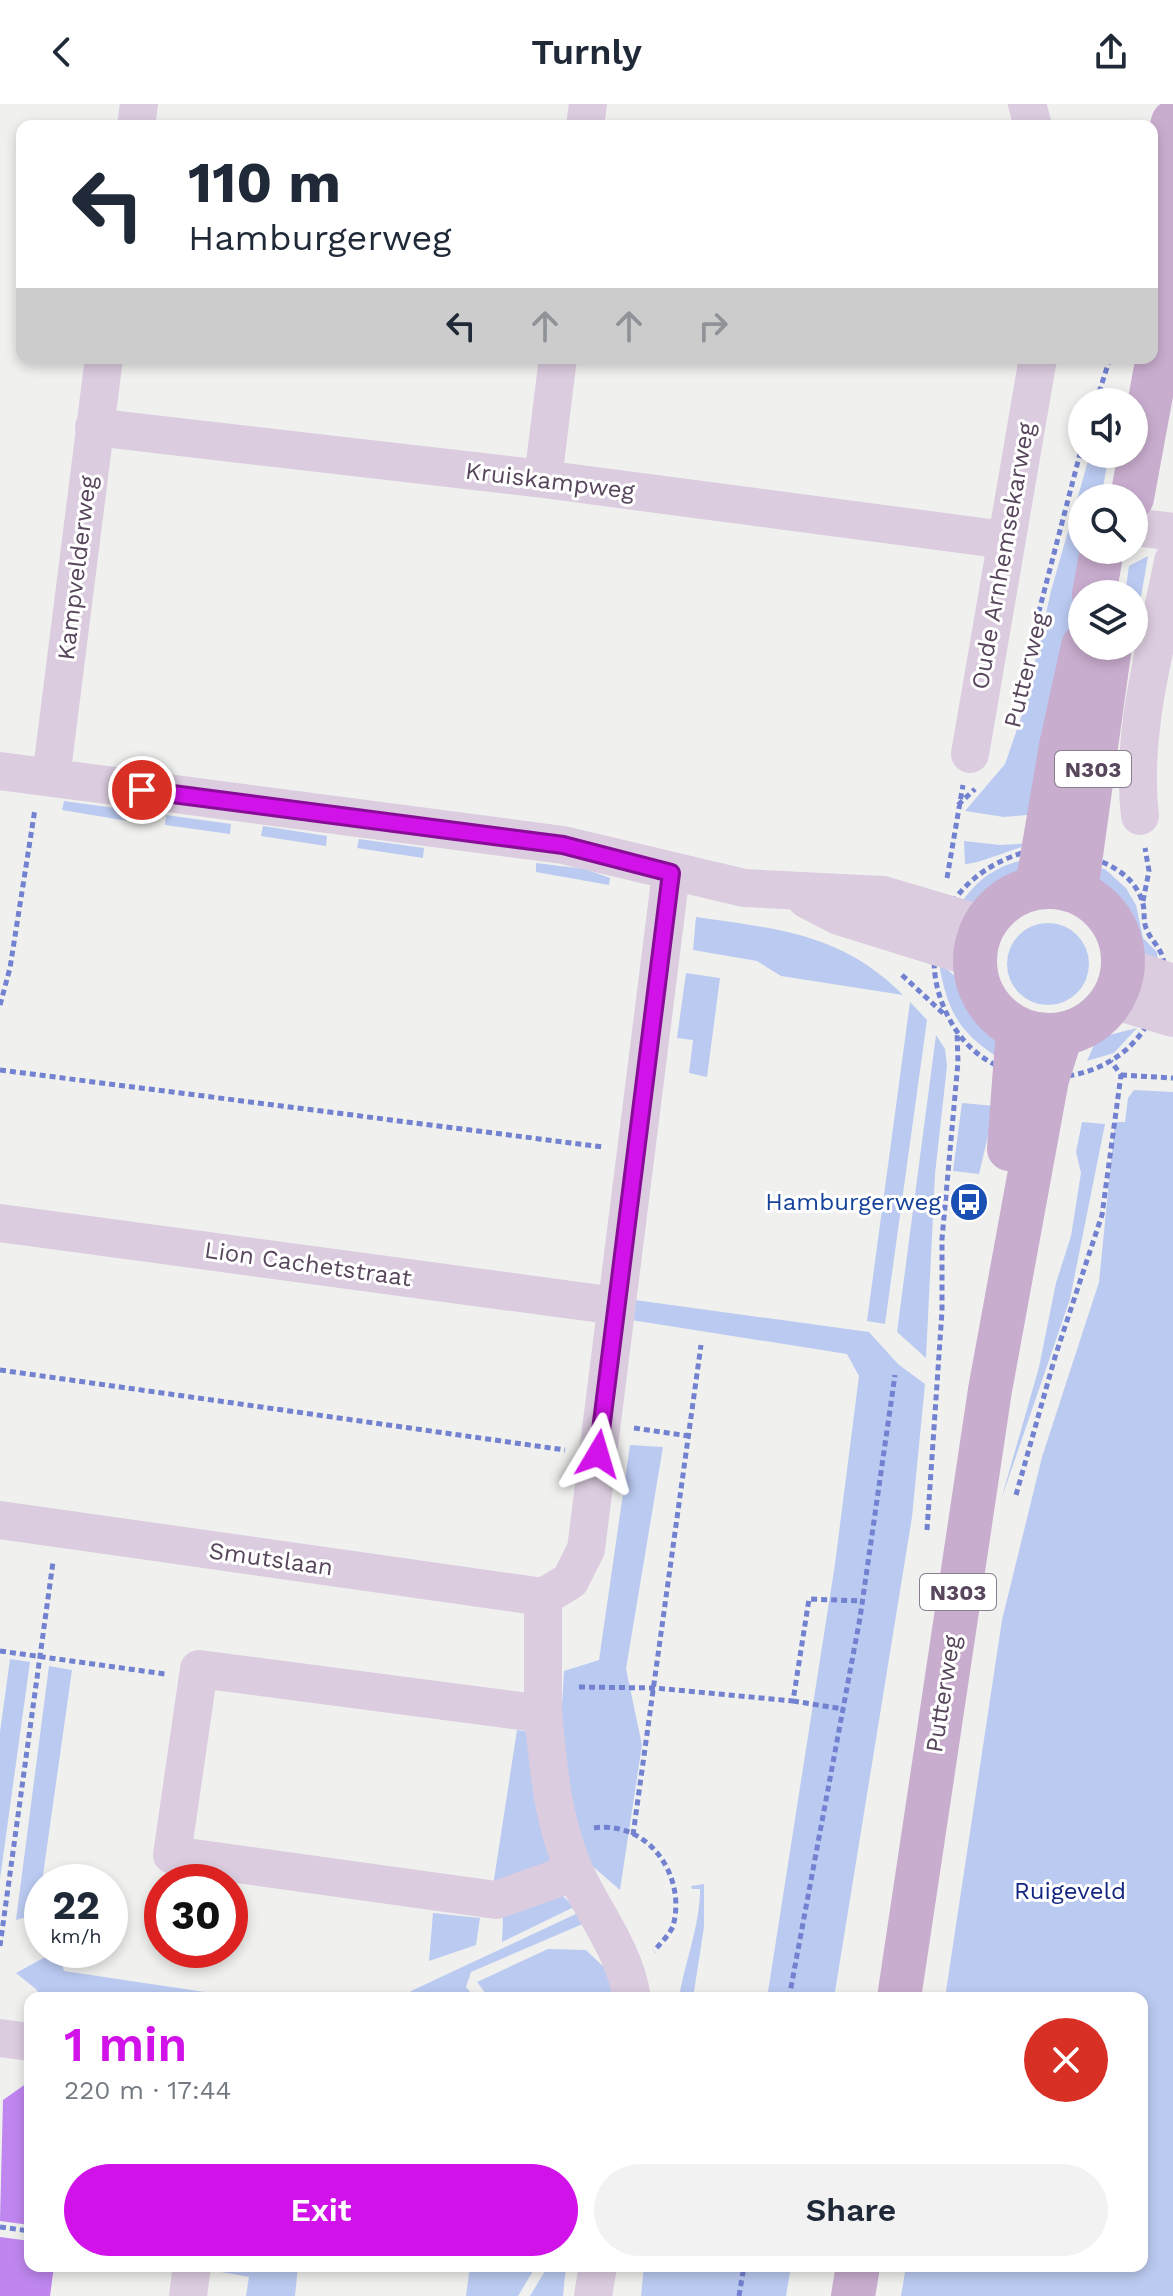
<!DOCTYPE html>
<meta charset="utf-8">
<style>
body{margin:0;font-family:"Work Sans",sans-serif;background:#f2f2f3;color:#1f2937;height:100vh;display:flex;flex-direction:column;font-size:30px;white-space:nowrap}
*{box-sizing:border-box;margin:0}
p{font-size:26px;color:#747a83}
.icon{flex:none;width:44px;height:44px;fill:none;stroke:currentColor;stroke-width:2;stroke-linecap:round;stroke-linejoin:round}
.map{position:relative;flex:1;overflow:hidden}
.sheet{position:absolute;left:24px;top:1888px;width:1124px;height:280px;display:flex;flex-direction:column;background:#fff;border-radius:16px;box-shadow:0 4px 12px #0003}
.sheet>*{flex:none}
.top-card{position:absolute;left:16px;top:16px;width:1142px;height:244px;border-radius:16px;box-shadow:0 4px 12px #0003;background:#fff;color:#1f2937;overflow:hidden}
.controls{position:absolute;left:1068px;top:284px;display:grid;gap:16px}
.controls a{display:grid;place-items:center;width:80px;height:80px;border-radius:50%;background:#fff;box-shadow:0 4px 12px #0003;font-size:40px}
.speed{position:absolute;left:24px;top:1760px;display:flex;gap:16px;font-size:40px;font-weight:700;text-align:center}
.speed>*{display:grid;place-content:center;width:104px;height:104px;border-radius:50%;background:#fff;box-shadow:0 4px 12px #0003;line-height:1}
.speed small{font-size:20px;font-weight:400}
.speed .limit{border:12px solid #d22;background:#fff;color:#111}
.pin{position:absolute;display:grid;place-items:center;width:68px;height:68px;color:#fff;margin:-34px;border:4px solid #fff;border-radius:50%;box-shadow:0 2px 8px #0007}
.me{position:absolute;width:88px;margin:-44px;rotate:7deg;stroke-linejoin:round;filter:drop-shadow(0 0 6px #0008)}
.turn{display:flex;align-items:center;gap:28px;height:168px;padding:0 40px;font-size:36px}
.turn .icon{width:104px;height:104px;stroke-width:2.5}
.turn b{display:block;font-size:56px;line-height:68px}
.lanes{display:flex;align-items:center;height:76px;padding:0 40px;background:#0003;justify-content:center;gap:40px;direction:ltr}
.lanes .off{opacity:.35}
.round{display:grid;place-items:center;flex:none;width:84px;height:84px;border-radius:42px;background:#f2f2f3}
.overview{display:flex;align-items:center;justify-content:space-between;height:136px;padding:0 40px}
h1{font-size:48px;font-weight:600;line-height:60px;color:#d112e8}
.primary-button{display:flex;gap:16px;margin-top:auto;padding:16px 40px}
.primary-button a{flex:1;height:92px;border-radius:48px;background:#d112e8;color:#fff;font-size:32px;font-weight:600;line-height:92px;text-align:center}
.primary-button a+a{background:#f2f2f3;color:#1f2937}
header{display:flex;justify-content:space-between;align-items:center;height:104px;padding:0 40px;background:#fff;font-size:36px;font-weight:600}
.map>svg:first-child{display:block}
.green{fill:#bbcaf1}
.water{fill:#bf86ef}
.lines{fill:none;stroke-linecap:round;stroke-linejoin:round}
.path{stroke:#7281d0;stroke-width:5;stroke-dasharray:6 4;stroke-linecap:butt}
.minor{stroke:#dbccdf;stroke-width:38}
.major{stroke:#c9adcf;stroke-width:44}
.route-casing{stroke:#880c97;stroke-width:20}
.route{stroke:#d112e8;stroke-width:14}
.labels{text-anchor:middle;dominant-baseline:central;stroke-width:6;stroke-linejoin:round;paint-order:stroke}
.shield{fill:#fff;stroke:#8a7e8e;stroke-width:2}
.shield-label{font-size:22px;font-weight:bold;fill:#58465d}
.street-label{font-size:24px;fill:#58465d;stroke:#fff}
.transit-label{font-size:24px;fill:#164399;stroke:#fff;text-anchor:end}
.park-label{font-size:24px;fill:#132681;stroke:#fff}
</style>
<header><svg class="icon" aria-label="back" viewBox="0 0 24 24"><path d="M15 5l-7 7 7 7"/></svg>Turnly<svg class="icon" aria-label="share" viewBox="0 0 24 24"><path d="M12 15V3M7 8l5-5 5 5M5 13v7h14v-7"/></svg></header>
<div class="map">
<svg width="1173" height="2192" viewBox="0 0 1173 2192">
<rect width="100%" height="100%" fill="#f0f1ee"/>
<!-- green -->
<path class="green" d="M1090,350h19l-8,44h-19v109l-45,207 -33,3 -39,-6 40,-47 20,-58 26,-115z
M1148,452l-14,82v-44h-9l4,-28z
M64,697l65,9 -1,11 -66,-11z
M166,711l65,9 -1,10 -65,-9z
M263,722l64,10 -1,10 -65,-10z
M359,735l65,9 -1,10 -66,-10z
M964,737l36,4 36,-2c-19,4 -57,21 -71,21z
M1032,754c-17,31 -37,41 -72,47 18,-28 40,-41 72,-47z
M536,759l49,6 25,9 -1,7 -73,-13z
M1095,763l10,2 21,19 10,17 7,33 14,14 1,14c-31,-22 -54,-62 -63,-99z
M696,813c82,12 145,16 207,78l-122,-19 -24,-15 -64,-11z
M1007 860a41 41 0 1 1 82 0a41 41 0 1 1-82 0Z
M939,859c32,23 56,60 63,97 -42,-26 -55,-48 -63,-97z
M686,869l34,5 -13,99 -18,-4 4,-33 -16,-2z
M910,898l17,18 -42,304 -18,-3z
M1137,924l-23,25 -27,8 10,-23z
M936,931l9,14 2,17 -12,108 -9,184 -29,-26z
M1134,986l39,2v1204h-272l5,-30h236v-268h-197l57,-378 40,-163 57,-175 16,-160h10l3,-24z
M962,999l33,3 -16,68 -26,-3z
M1082,1018l23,2 -35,175 -69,201 38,-133 17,-84 15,-47 10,-63 -5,-21z
M635,1196l234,32 29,32 27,20 -13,133 -78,481h-67l68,-434 24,-188 -12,-22 -216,-34z
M630,1341l33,2 -37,222 16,76 -22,145 -30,-26 -21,-36 -8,-106 3,-51 35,-11z
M10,1555l20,3 -30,217v-147z
M49,1562l23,4 -30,212v31l-26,7z
M517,1626l18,3 21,129 -63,24z
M704,1780v43l-11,71h-14c6,-37 21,-72 21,-109h-8l-1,-3z
M558,1787l16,16 -72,35 1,-25z
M580,1808l5,11 -114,49 -5,15 9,11h-65l1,-7z
M433,1809l47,5 -4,27 -47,16z
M548,1845l38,1 22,21 5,27h-124l-12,-16z
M58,1846l6,21 181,27h-204l-5,-9 -20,-16z
M211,2162h87l-3,30h-49l3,-19 -39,-7z
M470,2162h66l-18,30h-52z
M548,2162h18l-3,30h-33z
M644,2162h147l-5,30h-145z"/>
<!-- water -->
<path class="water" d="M30,1977v144l-30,-4 3,-121z
M0,2133l30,4v25h24l-4,30h-50z"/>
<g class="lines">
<!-- path -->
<path class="path" d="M1096,298l14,-44
M1026,557l56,-215
M958,701l17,-16
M1044,744c35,5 88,14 99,56 2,8 0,16 3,24 5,14 17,20 18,37 1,12 -5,24 -9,35 -3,9 -5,21 -10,28 -43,66 -150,66 -191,-1 -50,-81 0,-165 90,-179z
M947,774l16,-93
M1143,797l6,-30 -4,-23
M902,871l43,40
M0,901l10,-37 25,-159
M0,966l603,77
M1121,971l52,3
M0,1266l565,80
M634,1324l55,8
M1016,1391l39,-138 47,-142 19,-140 -10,-14
M927,1426l15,-219v-72l16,-177 -1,-30
M0,1547l165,23
M579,1583l76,1 138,13 16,-102 53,2
M793,1597l50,8
M594,1724c54,-8 93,48 79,98 -3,8 -13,18 -19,25
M633,1731l68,-490
M0,1842l53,-384
M789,1894l71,-380 35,-243
M0,2123l30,4
M739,2192l5,-30"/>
<!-- minor -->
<path class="minor" d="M1027,0l6,22
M136,22l3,-22
M585,22l3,-22
M94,323l449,52 462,61
M543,375l15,-121
M1134,423l39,5
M970,650l68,-396
M0,667l563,74 181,43 139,7 101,30
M51,674l53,-420
M1140,712c-10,-84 17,-172 33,-255
M806,795l33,17 135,42
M1123,862l50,17
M1113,896l60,18
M0,1119l616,83
M0,1416l543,77 27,-16 16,-32 85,-676
M543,1493v117l-344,-45 -27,186 324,45 79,-28
M543,1610c6,56 9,104 31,156 20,44 50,79 58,128
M0,1934l30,4
M188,2192l4,-30
M593,2192l5,-30"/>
<!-- major -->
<path class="major" d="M1152,145l9,-79 12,-48
M1132,394l41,-223
M1094,490l8,-44
M975 857a74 74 0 1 1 148 0a74 74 0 1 1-148 0Z
M1037,783l24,-141 22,-100
M1076,787l34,-245
M1009,1045l9,-120
M899,1894l91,-608 57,-311 14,-44
M853,2192l5,-30"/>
</g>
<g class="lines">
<!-- route casing -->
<g class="route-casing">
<path id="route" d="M142,686l421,55 108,28 -73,581"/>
</g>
<!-- route -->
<use href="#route" class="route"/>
</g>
<!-- icons -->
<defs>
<g id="bus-disc" transform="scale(2)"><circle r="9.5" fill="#1a4fb4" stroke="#fff"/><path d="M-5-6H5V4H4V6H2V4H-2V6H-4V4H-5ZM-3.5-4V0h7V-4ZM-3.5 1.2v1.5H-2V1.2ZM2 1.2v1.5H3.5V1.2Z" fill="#fff"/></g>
</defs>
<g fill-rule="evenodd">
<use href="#bus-disc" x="969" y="1098"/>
</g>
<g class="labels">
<!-- shield labels -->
<g class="shield">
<rect x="1055" y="647" width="76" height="36" rx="6"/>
<rect x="920" y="1470" width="76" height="36" rx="6"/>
</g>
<g class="shield-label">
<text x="1093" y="665">N303</text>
<text x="958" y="1488">N303</text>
</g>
<!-- street labels -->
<g class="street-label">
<text transform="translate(550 377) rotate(7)">Kruiskampweg</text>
<text transform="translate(1003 452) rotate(-80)">Oude Arnhemsekarweg</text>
<text transform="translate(77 464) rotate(-83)">Kampvelderweg</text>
<text transform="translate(1026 566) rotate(-76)">Putterweg</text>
<text transform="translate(308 1160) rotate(8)">Lion Cachetstraat</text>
<text transform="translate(271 1455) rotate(8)">Smutslaan</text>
<text transform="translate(943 1590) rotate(-81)">Putterweg</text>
</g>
<!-- transit labels -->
<g class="transit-label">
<text x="941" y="1098">Hamburgerweg</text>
</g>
<!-- park labels -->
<g class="park-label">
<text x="1070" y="1787">Ruigeveld</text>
</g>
</g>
</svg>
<div class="controls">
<a><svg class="icon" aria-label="sound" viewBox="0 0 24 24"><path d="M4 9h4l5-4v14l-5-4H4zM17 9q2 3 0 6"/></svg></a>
<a><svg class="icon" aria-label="search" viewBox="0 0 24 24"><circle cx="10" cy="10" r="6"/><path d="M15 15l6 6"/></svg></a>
<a><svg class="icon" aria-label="layers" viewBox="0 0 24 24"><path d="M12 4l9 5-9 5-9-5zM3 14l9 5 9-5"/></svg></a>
</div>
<div class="speed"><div>22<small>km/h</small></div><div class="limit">30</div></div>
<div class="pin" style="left:142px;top:686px;background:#d93025"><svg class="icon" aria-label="arrive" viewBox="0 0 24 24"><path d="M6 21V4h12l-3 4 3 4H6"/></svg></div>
<svg class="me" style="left:598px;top:1350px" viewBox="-20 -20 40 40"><path d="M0-17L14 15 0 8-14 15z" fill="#d112e8" stroke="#fff" stroke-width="4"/></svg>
<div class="top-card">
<div class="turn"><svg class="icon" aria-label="left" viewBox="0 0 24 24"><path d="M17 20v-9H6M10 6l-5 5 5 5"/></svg><div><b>110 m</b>Hamburgerweg</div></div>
<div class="lanes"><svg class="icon" aria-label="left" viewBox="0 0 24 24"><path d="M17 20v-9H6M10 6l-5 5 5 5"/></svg><svg class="icon off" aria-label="ahead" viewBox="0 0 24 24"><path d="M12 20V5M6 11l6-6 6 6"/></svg><svg class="icon off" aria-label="ahead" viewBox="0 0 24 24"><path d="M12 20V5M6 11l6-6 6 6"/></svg><svg class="icon off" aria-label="right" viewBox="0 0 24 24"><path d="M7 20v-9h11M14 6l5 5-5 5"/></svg></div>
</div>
<section class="sheet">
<div class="overview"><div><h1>1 min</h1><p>220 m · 17:44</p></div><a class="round" style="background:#d93025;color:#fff"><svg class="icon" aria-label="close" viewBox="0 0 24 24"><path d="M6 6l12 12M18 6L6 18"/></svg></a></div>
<div class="primary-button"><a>Exit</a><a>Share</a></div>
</section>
</div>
